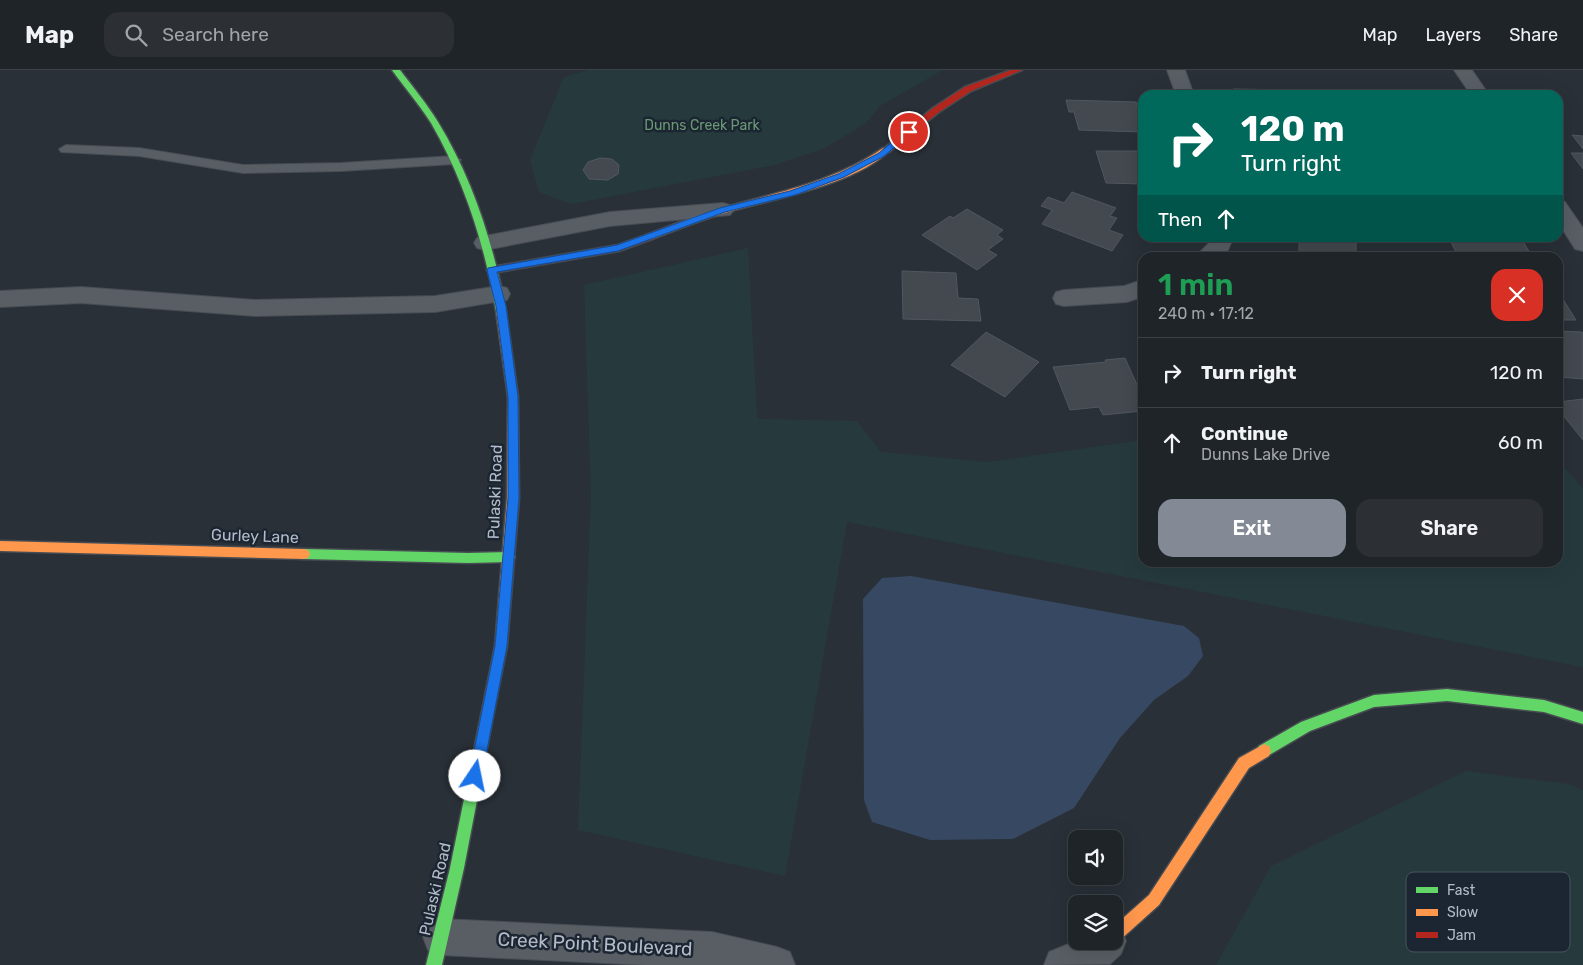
<!DOCTYPE html>
<meta charset="utf-8">
<style>
body{margin:0;font-family:Rubik,sans-serif;background:#2c3035;color:#f1f3f6;height:100vh;display:flex;flex-direction:column;font-size:19px;white-space:nowrap}
*{box-sizing:border-box;margin:0}
p{font-size:16px;color:#a1a4a8}
.icon{flex:none;width:28px;height:28px;fill:none;stroke:currentColor;stroke-width:2;stroke-linecap:round;stroke-linejoin:round}
.map{position:relative;flex:1;overflow:hidden}
.side{position:absolute;left:1138px;top:182px;width:425px;height:315px;display:flex;flex-direction:column;background:#1f2429;border-radius:15px;box-shadow:0 5px 20px #0002,0 0 0 1px #3c4146}
.side>*{flex:none}
.guide{position:absolute;left:1138px;top:20px;width:425px;height:152px;border-radius:15px;box-shadow:0 5px 20px #0002,0 0 0 1px #3c4146;background:#00695c;color:#fff;overflow:hidden}
.controls{position:absolute;left:1068px;top:760px;display:grid;gap:10px}
.controls a{display:grid;place-items:center;width:55px;height:55px;border-radius:10px;background:#1f2429;box-shadow:0 5px 20px #0002,0 0 0 1px #3c4146;font-size:25px}
.pin{position:absolute;display:grid;place-items:center;width:42px;height:42px;color:#fff;margin:-21px;border:2px solid #fff;border-radius:50%;box-shadow:0 1px 5px #0007}
.me{position:absolute;width:55px;margin:-28px;rotate:11deg;stroke-linejoin:round;filter:drop-shadow(0 0 4px #0008)}
.turn{display:flex;align-items:center;gap:18px;height:105px;padding:0 20px;font-size:22px}
.turn .icon{width:65px;height:65px;stroke-width:2.5}
.turn b{display:block;font-size:35px;line-height:42px}
.then{display:flex;align-items:center;height:48px;padding:0 20px;background:#0003;gap:10px;font-size:19px}
.round{display:grid;place-items:center;flex:none;width:52px;height:52px;border-radius:15px;background:#2c3035}
.headline{display:flex;align-items:center;justify-content:space-between;height:85px;padding:0 20px}
h1{font-size:30px;font-weight:600;line-height:38px;color:#1e9e55}
.action{display:flex;gap:10px;margin-top:auto;padding:10px 20px}
.action a{flex:1;height:58px;border-radius:15px;background:#838a95;color:#fff;font-size:20px;font-weight:600;line-height:58px;text-align:center}
.action a+a{background:#2c3035;color:#f1f3f6}
ul{padding:0;list-style:none}
li{display:flex;align-items:center;gap:15px;height:70px;padding:0 20px;border-top:1px solid #3c4146}
li div{flex:1}
li b{display:block;font-size:19px}
li em{font-style:normal}
header{display:flex;align-items:center;gap:30px;box-sizing:border-box;height:70px;padding:0 25px;background:#1f2429;border-bottom:1px solid #3c4146}
header strong{font-size:24px}
nav{display:flex;gap:28px;margin-inline-start:auto;font-size:18px}
.search{width:350px;height:45px;background:#2c3035;display:flex;align-items:center;gap:12px;box-sizing:border-box;padding:0 18px;border-radius:15px;color:#a1a4a8;font-size:19px}
.map>svg:first-child{display:block}
.green{fill:#263a3d}
.water{fill:#374962}
.building{fill:#43494f;stroke:#51575f}
.lines{fill:none;stroke-linecap:round;stroke-linejoin:round}
.lane-casing{stroke:#474c52;stroke-width:2}
.street-casing{stroke:#474c52;stroke-width:2}
.fast-casing{stroke:#474c52;stroke-width:3}
.slow-casing{stroke:#474c52;stroke-width:3}
.jam-casing{stroke:#474c52;stroke-width:3}
.lane{fill:#595e65;fill-rule:evenodd}
.street{fill:#595e65;fill-rule:evenodd}
.fast{fill:#63d668;fill-rule:evenodd}
.slow{fill:#ff974d;fill-rule:evenodd}
.jam{fill:#b3261e;fill-rule:evenodd}
.route{fill:#1a73e8;stroke:#114b97}
.labels{text-anchor:middle;dominant-baseline:central;stroke-width:5;stroke-linejoin:round;paint-order:stroke}
.far-park-label{font-size:14px;fill:#6a9974;stroke:#1c2632}
.street-label{font-size:16px;fill:#b3bbc8;stroke:#1c2632}
.near-street-label{font-size:19px;fill:#b3bbc8;stroke:#1c2632}
.key{fill:#1c2632;stroke:#49535f;stroke-width:1}
.key-label{font-size:14px;fill:#b3bbc8}
</style>
<header>
<strong>Map</strong>
<div class="search"><svg class="icon" aria-label="search" viewBox="0 0 24 24"><circle cx="10" cy="10" r="6"/><path d="M15 15l6 6"/></svg>Search here</div>
<nav><a>Map</a><a>Layers</a><a>Share</a></nav>
</header>
<div class="map">
<svg width="1583" height="895" viewBox="0 0 1583 895">
<rect width="100%" height="100%" fill="#293037"/>
<!-- green -->
<path class="green" d="M588,0h355l-63,36 -14,17 -41,25 -50,17 -204,39 -32,-12 -9,-32 34,-83z
M748,178l9,171 100,2 24,31 107,10 154,-22v122h416v-102l25,29v178l-736,-145 -62,354 -207,-46 13,-336 -7,-209z
M1466,701l102,13 15,6v175h-367l55,-99z"/>
<!-- water -->
<path class="water" d="M911,506l273,50 15,12 4,18 -15,20 -34,24 -34,38 -46,70 -61,31 -83,1 -58,-18 -8,-22 -1,-201 19,-21z"/>
<!-- building -->
<path class="building" d="M1233,19l63,1 2,5h-62z
M1364,21l57,1 2,3h-56z
M1066,30l70,2 6,21v9l-63,-2 -5,-18h-5z
M1572,65l11,1v13z
M1096,81h45l1,33 -36,-1z
M1571,83h12v16z
M600,88l12,1 7,6 -1,9 -10,6 -19,-1 -6,-9 5,-8z
M1072,122l44,16 -6,8 7,2 -8,12 14,5 -11,16 -70,-27 10,-14 -11,-4 7,-9 16,6z
M967,139l36,21 -6,5 6,4 -15,11 9,5 -20,15 -55,-35 28,-19 3,2z
M1299,168h57v20l-57,-1z
M1449,168h72l12,20h-74z
M902,201l54,2 2,25 20,1 3,22 -78,-2z
M1558,226h3l15,24h-18z
M1558,261l24,1 1,2v45l-25,-2z
M986,262l53,30 -34,35 -54,-32z
M1125,288l17,38v15l-39,4 -4,-8 -29,3 -17,-43 53,-5 -1,-2z
M1583,329v41l-25,-31v-7z"/>
<g class="lines">
<!-- lane casing -->
<g class="lane-casing">
<path id="lane" d="M66,75l73,3 104,17 98,-2 113,-7 7,4 -7,4 -113,7 -98,2 -104,-17 -78,-4 -2,-3z"/>
</g>
<!-- street casing -->
<g class="street-casing">
<path id="street" d="M1167,0h18l9,25h-18z
M1454,0h18l17,25h-18z
M1558,130l7,2 18,26v23l-8,-2 -17,-27z
M723,133l7,2 4,5 -4,5 -120,11 -125,24 -8,-2 -3,-5 3,-5 8,-2 125,-24z
M1211,168h22l-5,12 -9,8h-25l16,-16z
M1142,210v17l-15,5 -63,4 -8,-2 -3,-6 3,-6 8,-2 60,-4z
M499,216l8,2 3,6 -3,6 -72,12 -180,4 -174,-13 -81,4v-16l81,-4 174,13 180,-4z
M441,849l271,13 65,15 13,5 5,13h-150l-204,-10 -13,-5 -5,-13 5,-13z
M1114,855l7,3 5,13 -5,13 -11,10 -66,1 5,-13 27,-11h38z"/>
</g>
<!-- fast casing -->
<g class="fast-casing">
<path id="fast" d="M392,0h8c13,17 27,34 38,52 35,57 56,124 68,189l-2,2 -3,1 -5,-3c-11,-65 -32,-131 -65,-188 -12,-19 -26,-35 -39,-53z
M304,479l164,4 41,-1 4,1 2,4 -2,4 -4,1 -41,1 -164,-4 -4,-1 -2,-4 2,-4z
M1447,619l97,11 39,12v12l-39,-12 -97,-11 -73,6 -64,24 -46,27 -5,-2 -2,-5 2,-5 42,-24 73,-27z
M491,620l5,2 1,4 -33,172 -22,97h-16l24,-97 35,-172 1,-4z"/>
</g>
<!-- slow casing -->
<g class="slow-casing">
<path id="slow" d="M883,78l7,2c-33,34 -117,49 -162,62 -26,7 -51,18 -76,27l-3,1 -4,-3 1,-2c25,-9 50,-20 76,-27 56,-16 112,-26 161,-60z
M501,238l5,3 12,86 1,101 -12,148 -10,50 -1,4 -5,2 -5,-2 -1,-4 10,-50 12,-148 1,-101 -12,-86z
M0,471l304,8 4,1 2,4 -2,4 -4,1 -304,-8z
M1264,674l5,2 2,5 -2,5 -20,12 -90,137 -40,36 -5,2 -5,-2h5v-15l35,-31 90,-137z"/>
</g>
<!-- jam casing -->
<g class="jam-casing">
<path id="jam" d="M1011,0h11l-51,21 -32,21 -50,40 -7,-2 51,-42 32,-21z
M649,164l3,1v4l-33,12 -127,22 -5,-3 5,-3 126,-22z"/>
</g>
<!-- lane -->
<use href="#lane" class="lane"/>
<!-- street -->
<use href="#street" class="street"/>
<!-- fast -->
<use href="#fast" class="fast"/>
<!-- slow -->
<use href="#slow" class="slow"/>
<!-- jam -->
<use href="#jam" class="jam"/>
</g>
<!-- route -->
<path class="route" d="M906,60l7,2 -29,24 -40,21 -49,18 -70,17 -107,39 -121,21 9,34 12,91 1,101 -12,148 -25,130 -2,5 -5,2 -4,-2 -2,-5 26,-130 13,-148v-101l-12,-91 -9,-36 1,-2 129,-23 103,-37 70,-17 48,-17 14,-7 27,-14z"/>
<g class="labels">
<!-- far-park labels -->
<g class="far-park-label">
<text x="702" y="55">Dunns Creek Park</text>
</g>
<!-- street labels -->
<g class="street-label">
<text transform="translate(495 422) rotate(-88)">Pulaski Road</text>
<text transform="translate(255 466) rotate(2)">Gurley Lane</text>
<text transform="translate(435 819) rotate(-77)">Pulaski Road</text>
</g>
<!-- near-street labels -->
<g class="near-street-label">
<text transform="translate(595 874) rotate(3)">Creek Point Boulevard</text>
</g>
</g>
<!-- legend -->
<rect x="1406" y="802" width="164" height="80" rx="8" class="key"/>
<rect x="1416" y="817" width="22" height="6" fill="#63d668"/>
<rect x="1416" y="839" width="22" height="7" fill="#ff974d"/>
<rect x="1416" y="862" width="22" height="6" fill="#b3261e"/>
<g class="key-label">
<text x="1447" y="825">Fast</text>
<text x="1447" y="847">Slow</text>
<text x="1447" y="870">Jam</text>
</g>
</svg>
<div class="controls">
<a><svg class="icon" aria-label="sound" viewBox="0 0 24 24"><path d="M4 9h4l5-4v14l-5-4H4zM17 9q2 3 0 6"/></svg></a>
<a><svg class="icon" aria-label="layers" viewBox="0 0 24 24"><path d="M12 4l9 5-9 5-9-5zM3 14l9 5 9-5"/></svg></a>
</div>
<div class="pin" style="left:909px;top:62px;background:#d93025"><svg class="icon" aria-label="arrive" viewBox="0 0 24 24"><path d="M6 21V4h12l-3 4 3 4H6"/></svg></div>
<svg class="me" style="left:475px;top:706px" viewBox="-20 -20 40 40"><circle r="19" fill="#fff"/><path d="M0-13L10 11 0 6-10 11z" fill="#1a73e8"/></svg>
<div class="guide">
<div class="turn"><svg class="icon" aria-label="right" viewBox="0 0 24 24"><path d="M7 20v-9h11M14 6l5 5-5 5"/></svg><div><b>120 m</b>Turn right</div></div>
<div class="then">Then<svg class="icon" aria-label="ahead" viewBox="0 0 24 24"><path d="M12 20V5M6 11l6-6 6 6"/></svg></div>
</div>
<section class="side">
<div class="headline"><div><h1>1 min</h1><p>240 m · 17:12</p></div><a class="round" style="background:#d93025;color:#fff"><svg class="icon" aria-label="close" viewBox="0 0 24 24"><path d="M6 6l12 12M18 6L6 18"/></svg></a></div>
<ul>
<li><svg class="icon" aria-label="right" viewBox="0 0 24 24"><path d="M7 20v-9h11M14 6l5 5-5 5"/></svg><div><b>Turn right</b></div><em>120 m</em></li>
<li><svg class="icon" aria-label="ahead" viewBox="0 0 24 24"><path d="M12 20V5M6 11l6-6 6 6"/></svg><div><b>Continue</b><p>Dunns Lake Drive</p></div><em>60 m</em></li>
</ul>
<div class="action"><a>Exit</a><a>Share</a></div>
</section>
</div>
